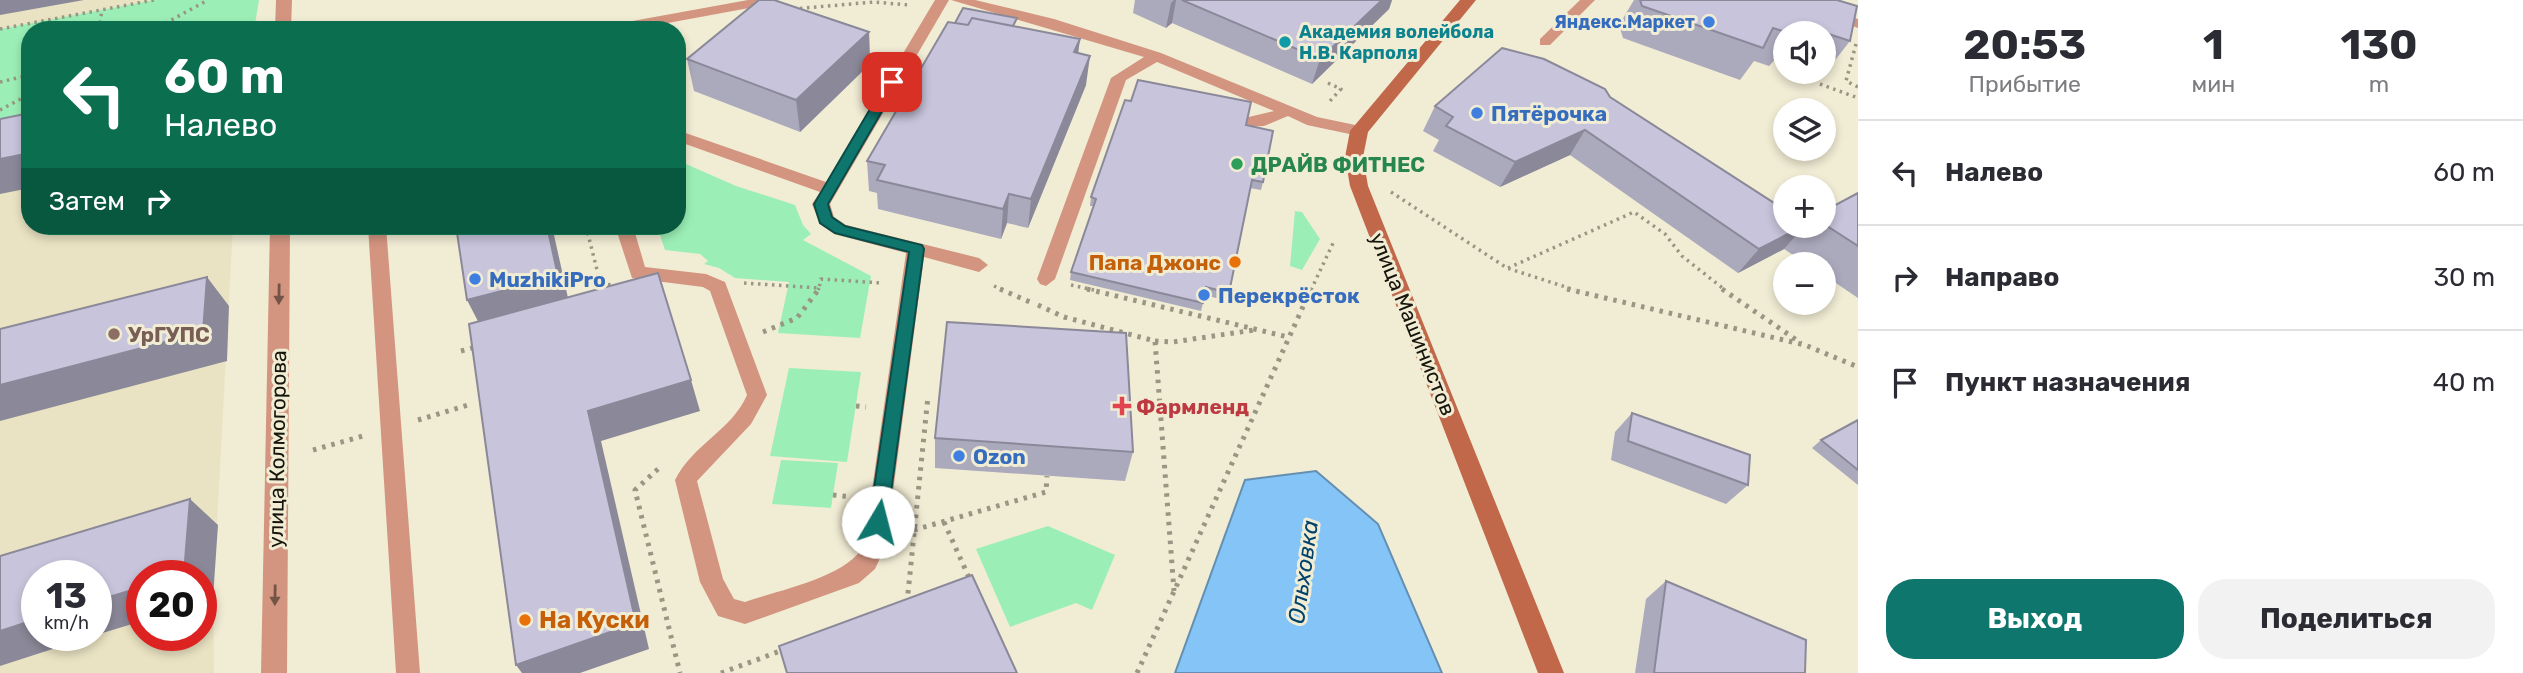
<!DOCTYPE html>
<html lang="ru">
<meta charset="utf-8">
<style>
body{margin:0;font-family:Rubik,sans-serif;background:#f2f2f3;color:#2b2b33;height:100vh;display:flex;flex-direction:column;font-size:26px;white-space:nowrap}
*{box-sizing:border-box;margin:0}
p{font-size:23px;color:#7c7c81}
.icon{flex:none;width:38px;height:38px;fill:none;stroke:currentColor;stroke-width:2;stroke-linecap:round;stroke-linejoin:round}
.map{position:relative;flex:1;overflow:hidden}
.drawer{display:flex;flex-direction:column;background:#fff;width:665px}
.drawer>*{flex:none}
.guide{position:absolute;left:21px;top:21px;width:665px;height:214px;border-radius:28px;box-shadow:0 4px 10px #0003;background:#0b6e4f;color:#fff;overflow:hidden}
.tools{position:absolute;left:1773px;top:21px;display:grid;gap:14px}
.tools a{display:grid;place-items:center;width:63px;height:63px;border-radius:50%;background:#fff;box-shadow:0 4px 10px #0003;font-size:35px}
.speed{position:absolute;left:21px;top:560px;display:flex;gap:14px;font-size:35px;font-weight:700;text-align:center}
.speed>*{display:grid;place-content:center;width:91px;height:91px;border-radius:50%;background:#fff;box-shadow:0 4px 10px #0003;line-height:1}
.speed small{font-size:18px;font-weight:400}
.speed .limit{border:10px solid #d22;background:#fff;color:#111}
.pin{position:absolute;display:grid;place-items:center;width:60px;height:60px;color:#fff;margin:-30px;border-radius:14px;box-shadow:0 4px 10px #0006}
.me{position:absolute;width:77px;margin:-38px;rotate:8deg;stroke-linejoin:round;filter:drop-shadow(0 0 5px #0008)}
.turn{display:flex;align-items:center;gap:24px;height:147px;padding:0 28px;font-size:32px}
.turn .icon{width:91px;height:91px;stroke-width:2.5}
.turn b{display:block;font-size:49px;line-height:60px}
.then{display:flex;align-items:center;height:66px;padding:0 28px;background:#0003;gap:14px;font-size:26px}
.eta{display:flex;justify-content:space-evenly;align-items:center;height:119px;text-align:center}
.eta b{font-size:42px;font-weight:700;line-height:49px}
.primary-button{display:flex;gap:14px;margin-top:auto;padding:14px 28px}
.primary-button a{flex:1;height:80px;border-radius:28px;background:#0f766e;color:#fff;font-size:28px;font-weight:700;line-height:80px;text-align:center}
.primary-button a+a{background:#f2f2f3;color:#2b2b33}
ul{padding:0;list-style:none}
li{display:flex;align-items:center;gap:21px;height:105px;padding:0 28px;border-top:2px solid #e1e1e2}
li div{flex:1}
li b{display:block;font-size:26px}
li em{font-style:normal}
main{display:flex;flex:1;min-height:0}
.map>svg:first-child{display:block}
.built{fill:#eae3c3;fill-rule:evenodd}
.green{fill:#9befb6}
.water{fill:#85c4f6;stroke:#648fb0;stroke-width:2}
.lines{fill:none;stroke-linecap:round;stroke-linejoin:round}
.path-far1{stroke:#999684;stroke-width:3.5;stroke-dasharray:2.5 4.5;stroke-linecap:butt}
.path{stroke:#999684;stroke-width:5;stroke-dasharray:3.5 6;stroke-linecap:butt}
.lane{fill:#d39580;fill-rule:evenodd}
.street{fill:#d39580;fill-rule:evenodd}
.secondary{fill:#c1684a;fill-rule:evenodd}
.wall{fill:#aba9bc}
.shaded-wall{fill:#8b8999}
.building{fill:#c7c4db;stroke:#8b8999;stroke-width:2}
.oneway{fill:#745446}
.route{fill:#0f766e;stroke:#0a4d48;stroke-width:2}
.shop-dot{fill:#3f7fe0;stroke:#f1ecd4;stroke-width:2.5}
.culture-dot{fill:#0f9aa8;stroke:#f1ecd4;stroke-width:2.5}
.leisure-dot{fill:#2e9e5b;stroke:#f1ecd4;stroke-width:2.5}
.food-dot{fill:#e8710a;stroke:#f1ecd4;stroke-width:2.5}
.education-dot{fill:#8d6e63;stroke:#f1ecd4;stroke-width:2.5}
.health-dot{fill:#e0444e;stroke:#f1ecd4;stroke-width:2.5}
.labels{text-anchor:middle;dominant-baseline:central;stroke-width:6;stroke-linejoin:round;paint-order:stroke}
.far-shop-label{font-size:18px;font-weight:bold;fill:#366cbe;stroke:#f1ecd4;text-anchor:end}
.far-culture-label{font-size:18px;font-weight:bold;fill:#0d838f;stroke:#f1ecd4;text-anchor:start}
.shop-label{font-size:21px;font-weight:bold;fill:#366cbe;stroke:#f1ecd4;text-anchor:start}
.leisure-label{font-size:21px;font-weight:bold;fill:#27864d;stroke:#f1ecd4;text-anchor:start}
.food-label{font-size:21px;font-weight:bold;fill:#c56008;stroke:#f1ecd4;text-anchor:end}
.street-label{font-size:21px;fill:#16140b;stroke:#f1ecd4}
.education-label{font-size:21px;font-weight:bold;fill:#785e54;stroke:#f1ecd4;text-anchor:start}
.health-label{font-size:21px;font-weight:bold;fill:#be3a42;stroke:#f1ecd4;text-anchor:start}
.water-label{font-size:23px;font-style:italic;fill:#01436c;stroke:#f1ecd4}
.near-food-label{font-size:24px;font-weight:bold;fill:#c56008;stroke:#f1ecd4;text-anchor:start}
</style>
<main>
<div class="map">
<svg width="1858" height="673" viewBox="0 0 1858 673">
<rect width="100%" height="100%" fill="#f1ecd4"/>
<!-- built -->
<path class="built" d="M0,0h259l-5,30h-224v196h203l-20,372 1,75h-214zM37,576h59v59h-59zM142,576h59v59h-59z"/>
<!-- green -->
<path class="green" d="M154,0h105l-5,30h-224v100l-30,7v-108z
M677,160l59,26 59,19 8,20 8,9 -8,6 68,36 -11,62 -82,-5 11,-51 -54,-4 -16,-10 -15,-4 4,-3 -8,-7 -35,-4 -8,-24h20z
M1295,211l7,1 18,27 -18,31 -12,-4z
M789,368l72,4 -14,90 -77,-6z
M781,460l57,3 -7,45 -59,-4z
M1048,526l67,29 -23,55 -16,-7 -66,24 -34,-78z"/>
<!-- water -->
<path class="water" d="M1316,471l62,53 64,149h-267l70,-193z"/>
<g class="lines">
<!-- path-far1 -->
<path class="path-far1" d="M793,9l81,-7 35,3
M0,29l154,-29
M99,30l3,-20
M153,30l55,-30
M1856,44l-10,37 12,6
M0,82l30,-7
M1328,83l13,6 -11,12
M1820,84l38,14
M0,110l30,-16
M1391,192l116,76 68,22
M586,226l15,60
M1508,268l126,-56 31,22 17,22 43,34
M744,283l75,5 2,-9 61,4
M601,284l14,1
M1071,285l23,5
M994,286l10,4
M818,290l1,-2
M1311,290l23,-49"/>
<!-- path -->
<path class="path" d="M1000,289l30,13
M1087,289l201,48
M1567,289l238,56 53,22
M1722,289l79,54
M1038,305l26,12 91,24 19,250
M763,332l34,-14 22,-29
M1155,341l18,1 81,-12
M461,351l15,-4
M856,406l10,1
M418,420l50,-15
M313,450l50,-14
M658,469l-23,21 45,183
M833,495l19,2
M944,522l27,60
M914,530l132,-38 1,-16
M907,603l21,-207
M721,673l62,-23
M1137,673l174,-384"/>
<!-- lane -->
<path class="lane" d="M748,0h30l-7,4 -141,26h-32l7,-4z
M935,0h14l-119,204 4,13 12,8 133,33 9,7 -9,7 -55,-15 -38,288 -11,24 -16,14 -114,41 -27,-8 -18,-34 -25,-102c17,-35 57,-50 72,-85l-37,-104 -7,-4 -71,-9 -17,-52h18l12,41 61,7 19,8 42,113 -16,29 -54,57 26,98 11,20 11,3c34,-12 103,-25 119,-57l42,-292 -72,-19 -14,-10 -8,-20 8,-12 -143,-51v-11l149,52z
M951,0h24l79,19 107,34 156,64 48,10 2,4 -8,5 -52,-11 -19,-9 -24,10 -24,1v-8l34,-8 -117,-49 -31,18 -71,199 -9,7 -6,-2 -3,-5 74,-201 33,-21z
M1580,0h15l-45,45h-10v-6z
M1782,0h21l55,19v9z
M368,226h18l34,447h-24z"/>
<!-- street -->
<path class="street" d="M276,0h16l-1,30h-16z
M270,226h20l-3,447h-26z"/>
<!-- secondary -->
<path class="secondary" d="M1460,0h16l-108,132 -5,25 5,29 196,487h-26l-188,-487 -5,-29 5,-26z"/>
</g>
<!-- wall -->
<path class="wall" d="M1135,0h257l-3,9 -77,75 -140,-61 -6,5 -33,-15z
M1634,0h203l13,41 -25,32 -5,-1h4v-39h-39v26l-8,-2 -8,9 -15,-5 -14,19 -117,-42 -4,-13z
M955,23l61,3v1l64,12 -2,14 8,32 -58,143 -21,-5 -6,16 -123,-30 -1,-16 -8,-2 -2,-30z
M869,32l1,32 -70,68 -106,-41 -7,-32z
M1610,97l175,129h39v-15l34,-18v105l-34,-23v-11h-17l-23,-15 -46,24 -168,-118 -70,32 -67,-36 6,-11 -16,-9 12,-25z
M1246,125l17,57 -2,8 -11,-2 -21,105 -2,8 -22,-6 -4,16 -131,-31 1,-8 22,-66h-3l1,-9z
M1632,413l116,72 -22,19 -115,-44 4,-28z
M1858,420v65l-46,-37 9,-8z
M935,438l198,14 -8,29 -190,-13z
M1666,581l139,92h-170l11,-74z"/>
<!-- shaded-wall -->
<path class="shaded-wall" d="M0,0h84l-84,15z
M1174,0h2l-4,23 -6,5 5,-25z
M1382,0h10l-3,9 -77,75 8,-25z
M869,32l1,32 -70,68 -4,-32z
M1080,39l-4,30 -2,-17z
M1785,44v2l-16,20z
M1090,56l-4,29 -58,143 3,-29z
M1585,130l-15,25 -70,32 15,-25z
M30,153v35l-30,6v-35z
M1009,194l-2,29 -6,16 2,-30z
M547,226h5l18,81 -87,24 -16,-31z
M1803,226h1l-20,23 -46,24 21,-24z
M207,277l22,29 -2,55 -227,60v-36z
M691,380l9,31 -99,30 48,208 -69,24h-58l-6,-8 72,-254z
M190,499l28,26 -5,73 -12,4v-26h-25z
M142,587v34l-46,14v-34z
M37,619v16h59l-96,31v-35z"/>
<!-- building -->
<path class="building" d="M759,0h15l95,32 -73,68 -109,-41z
M1182,0h200l-62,59z
M1640,0h197l20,6 -7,35 -49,-16 -8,8h-4l-16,-5 -10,20 -121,-42z
M963,8l54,10 -4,8 -41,-8 -4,7 -13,-2z
M972,18l108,21 -6,13 16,4 -59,143 -22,-5 -6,15 -126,-29 8,-15 -18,-4 81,-139 20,3z
M1502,48l42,11 61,30 5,8 175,113v16h18l-44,23 -174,-119 -70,32 -69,-36 7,-9 -18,-11z
M1138,80l113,22 -5,23 27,6 -10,51 -11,-2 -23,113 -23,-6 -3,16 -132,-31 25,-73 -5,-2 34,-97 6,1z
M30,113v40l-30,6v-40z
M1858,193v53l-34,-22v-13z
M456,226h91l11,50 -91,24z
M658,273l33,107 -103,31 48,212 -120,42 -47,-341z
M207,277l-4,55 -203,53v-56z
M947,322l179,11 7,119 -198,-14z
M1632,413l118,42 -2,30 -120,-44z
M1858,420v50l-37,-30z
M190,499l-6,74 -8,3h-34v11l-46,14v-25h-59v43l-37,12v-75z
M972,575l45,98h-230l-8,-27z
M1666,581l140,59 -1,33h-151z"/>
<!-- one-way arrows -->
<defs><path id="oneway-solid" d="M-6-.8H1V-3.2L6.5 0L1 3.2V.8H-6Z" transform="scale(1.75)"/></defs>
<g class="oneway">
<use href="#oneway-solid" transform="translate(279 294) rotate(91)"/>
<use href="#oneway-solid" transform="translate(275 595) rotate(91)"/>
</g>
<!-- route -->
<path class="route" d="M892,78l7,4 -71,122 4,13 13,9 77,19 2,4 -37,273 -3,6 -6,2 -7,-2 -2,-6 40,-270 -74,-19 -15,-10 -6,-19 72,-122z"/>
<!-- markers -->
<g class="shop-dot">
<circle cx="1709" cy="22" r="7"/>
<circle cx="1477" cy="113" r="7"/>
<circle cx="475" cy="279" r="7"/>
<circle cx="1204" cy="295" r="7"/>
<circle cx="959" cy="456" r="7"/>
</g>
<circle class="culture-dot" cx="1285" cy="42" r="7"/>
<circle class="leisure-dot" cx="1237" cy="164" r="7"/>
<g class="food-dot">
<circle cx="1235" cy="262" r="7"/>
<circle cx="525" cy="620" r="7"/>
</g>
<circle class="education-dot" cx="114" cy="334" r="7"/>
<path class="health-dot" d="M1118.5 395.5h7v7h7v7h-7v7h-7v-7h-7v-7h7z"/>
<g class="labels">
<!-- far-shop labels -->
<g class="far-shop-label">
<text x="1695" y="22">Яндекс.Маркет</text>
</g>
<!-- far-culture labels -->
<g class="far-culture-label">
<text x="1299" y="32">Академия волейбола<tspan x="1299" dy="21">Н.В. Карполя</tspan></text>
</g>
<!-- shop labels -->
<g class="shop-label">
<text x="1491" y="113">Пятёрочка</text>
<text x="489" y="279">MuzhikiPro</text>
<text x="1218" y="295">Перекрёсток</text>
<text x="973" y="456">Ozon</text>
</g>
<!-- leisure labels -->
<g class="leisure-label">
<text x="1251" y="164">ДРАЙВ ФИТНЕС</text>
</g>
<!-- food labels -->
<g class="food-label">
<text x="1221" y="262">Папа Джонс</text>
</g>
<!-- street labels -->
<g class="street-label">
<text transform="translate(1413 324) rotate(68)">улица Машинистов</text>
<text transform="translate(277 449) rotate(-89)">улица Колмогорова</text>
</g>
<!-- education labels -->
<g class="education-label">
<text x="128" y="334">УрГУПС</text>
</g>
<!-- health labels -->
<g class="health-label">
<text x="1136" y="406">Фармленд</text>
</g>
<!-- water labels -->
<g class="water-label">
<text transform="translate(1303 572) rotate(-82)">Ольховка</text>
</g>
<!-- near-food labels -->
<g class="near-food-label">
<text x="539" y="620">На Куски</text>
</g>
</g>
</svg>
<div class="tools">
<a><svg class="icon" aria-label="sound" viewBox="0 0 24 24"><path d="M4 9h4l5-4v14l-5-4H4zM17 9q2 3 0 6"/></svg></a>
<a><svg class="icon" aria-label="layers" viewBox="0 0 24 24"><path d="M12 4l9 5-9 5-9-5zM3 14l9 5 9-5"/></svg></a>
<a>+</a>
<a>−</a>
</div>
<div class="speed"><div>13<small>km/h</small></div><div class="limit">20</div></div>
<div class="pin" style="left:892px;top:82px;background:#d93025"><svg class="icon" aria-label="arrive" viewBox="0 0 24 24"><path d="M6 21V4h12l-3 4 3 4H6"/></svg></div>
<svg class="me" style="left:878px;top:522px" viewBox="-20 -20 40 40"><circle r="19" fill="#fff"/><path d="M0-13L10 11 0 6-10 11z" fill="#0f766e"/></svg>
<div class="guide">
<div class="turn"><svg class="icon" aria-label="left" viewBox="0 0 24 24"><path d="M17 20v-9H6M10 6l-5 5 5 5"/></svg><div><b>60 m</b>Налево</div></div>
<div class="then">Затем<svg class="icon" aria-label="right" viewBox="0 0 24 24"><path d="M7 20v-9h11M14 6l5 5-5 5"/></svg></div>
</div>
</div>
<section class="drawer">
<div class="eta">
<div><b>20:53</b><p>Прибытие</p></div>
<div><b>1</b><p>мин</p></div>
<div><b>130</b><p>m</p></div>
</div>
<ul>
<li><svg class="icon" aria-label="left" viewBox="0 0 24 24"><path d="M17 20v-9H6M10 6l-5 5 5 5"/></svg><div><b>Налево</b></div><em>60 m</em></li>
<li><svg class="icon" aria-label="right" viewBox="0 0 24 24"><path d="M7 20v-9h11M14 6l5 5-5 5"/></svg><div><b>Направо</b></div><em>30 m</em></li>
<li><svg class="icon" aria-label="arrive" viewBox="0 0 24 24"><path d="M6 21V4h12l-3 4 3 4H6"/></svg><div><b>Пункт назначения</b></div><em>40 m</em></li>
</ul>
<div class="primary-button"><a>Выход</a><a>Поделиться</a></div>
</section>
</main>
